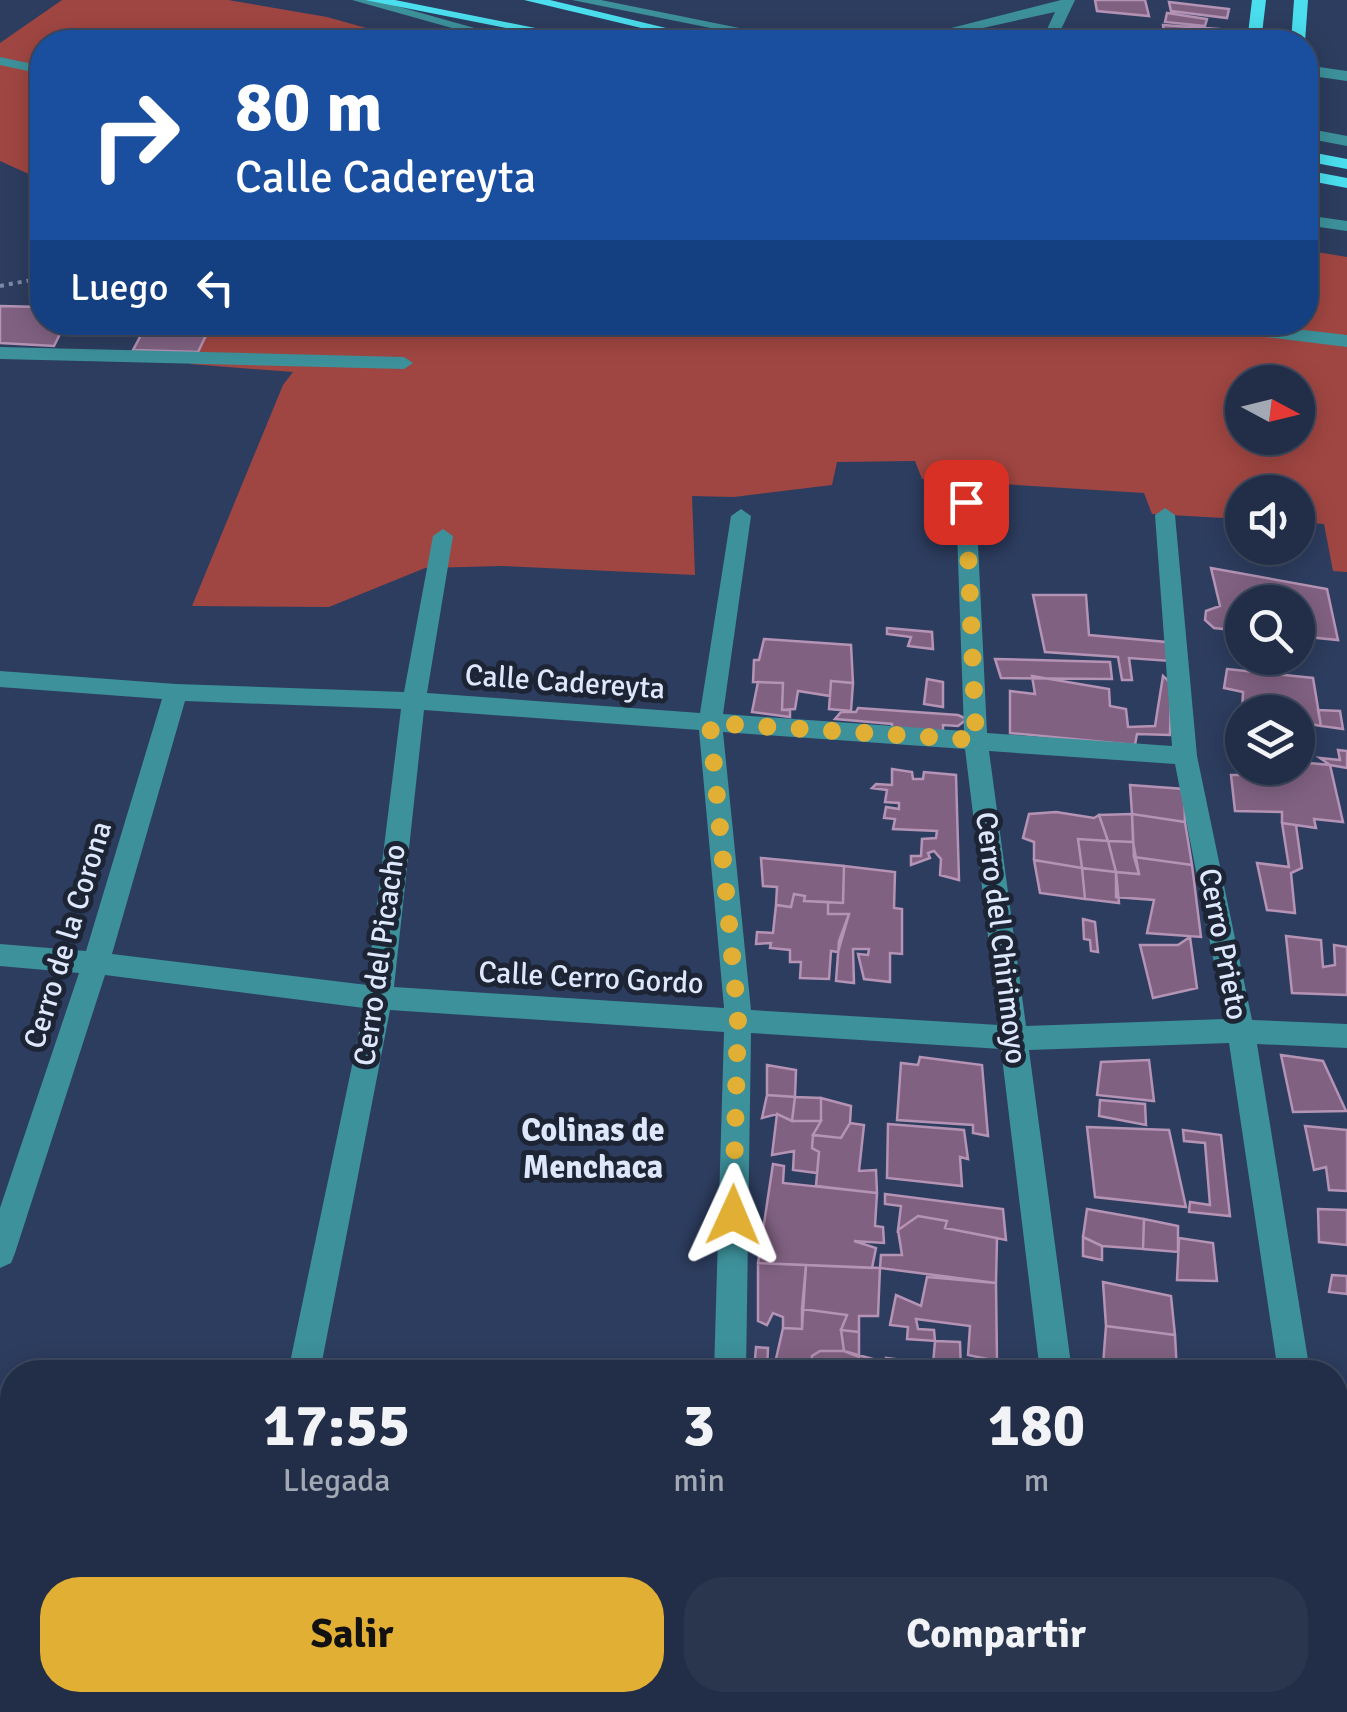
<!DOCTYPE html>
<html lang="es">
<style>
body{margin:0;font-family:Signika,sans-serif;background:#2a364e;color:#f1f3f6;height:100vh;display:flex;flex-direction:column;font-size:38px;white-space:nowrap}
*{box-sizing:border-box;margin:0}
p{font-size:32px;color:#a2a8b4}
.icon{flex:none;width:55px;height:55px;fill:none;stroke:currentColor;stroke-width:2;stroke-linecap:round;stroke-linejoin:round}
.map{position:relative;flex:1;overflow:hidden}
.panel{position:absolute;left:0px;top:1360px;width:1348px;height:352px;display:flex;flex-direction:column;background:#222e47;border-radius:40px 40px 0 0;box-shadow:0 5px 25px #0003,0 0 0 2px #3f4a60}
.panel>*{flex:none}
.banner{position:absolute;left:30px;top:30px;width:1288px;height:305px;border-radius:40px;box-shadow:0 5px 25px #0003,0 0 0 2px #3f4a60;background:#1a4fa0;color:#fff;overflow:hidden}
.needle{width:65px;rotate:97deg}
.controls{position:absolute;left:1225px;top:365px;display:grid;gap:20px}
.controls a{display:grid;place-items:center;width:90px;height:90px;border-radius:50%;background:#222e47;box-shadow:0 5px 25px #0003,0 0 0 2px #3f4a60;font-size:50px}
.pin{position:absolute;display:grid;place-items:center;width:85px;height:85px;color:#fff;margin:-42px;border-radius:20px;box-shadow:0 5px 15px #0006}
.me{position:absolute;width:110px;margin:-55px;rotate:1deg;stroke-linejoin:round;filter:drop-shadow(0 0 8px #0008)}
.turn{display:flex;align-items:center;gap:35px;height:210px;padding:0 40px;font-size:45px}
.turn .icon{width:130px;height:130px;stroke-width:2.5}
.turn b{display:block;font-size:70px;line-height:85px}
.then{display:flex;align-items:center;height:95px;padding:0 40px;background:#0003;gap:20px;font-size:38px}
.eta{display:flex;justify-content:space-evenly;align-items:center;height:170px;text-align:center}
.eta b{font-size:60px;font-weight:800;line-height:70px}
.cta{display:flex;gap:20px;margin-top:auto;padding:20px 40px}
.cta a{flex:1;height:115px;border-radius:40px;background:#e1af34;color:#111;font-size:40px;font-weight:800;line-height:115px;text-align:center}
.cta a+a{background:#2a364e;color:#f1f3f6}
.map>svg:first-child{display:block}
.forest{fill:#a04642;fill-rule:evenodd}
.building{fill:#816182;stroke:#b493b5;stroke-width:2.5}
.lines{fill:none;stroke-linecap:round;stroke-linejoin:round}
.path{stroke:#7c8aa6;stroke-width:4;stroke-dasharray:4 5;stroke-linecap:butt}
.minor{fill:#3d919b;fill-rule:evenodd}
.major{fill:#4bdeee;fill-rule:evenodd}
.route{stroke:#e1af34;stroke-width:18;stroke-dasharray:0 32.4}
.labels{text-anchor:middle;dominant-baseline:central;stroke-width:10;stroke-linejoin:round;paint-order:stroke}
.street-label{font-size:30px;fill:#dde8fd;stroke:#1d2434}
.neighbourhood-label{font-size:32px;font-weight:bold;fill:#dde8fd;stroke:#1d2434}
</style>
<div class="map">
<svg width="1347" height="1712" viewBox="0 0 1347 1712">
<rect width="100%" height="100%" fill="#2d3d5f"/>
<!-- forest -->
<path class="forest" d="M62,0h166l99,17 89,25h-374v138l-42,-19v-118z
M1305,250l42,7v315l-14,-1 -9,-47 -26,-2v-30h-56v27l-90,-5 -8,-21 -222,-14 -7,-18 -78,1 -5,23 -98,12 -42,-1 3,79 -193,-9 -77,2 -96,39 -137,-1 91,-221 10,-13 -103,-8 24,-42h1091zM1242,382h56v56h-56z"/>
<!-- building -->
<path class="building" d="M1095,0h50l4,16 -52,-5z
M1169,2l60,7 -2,9 -56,-7z
M1167,13l40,6 -2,7 -40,-4z
M1163,25l68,5v11l-67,-8z
M1148,30l53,10v2h-54z
M0,306l42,1v15h24l-12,24 -54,-3z
M148,322l64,1 -14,29 -65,-2z
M1211,568l116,21 11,51 -40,-4v-34h-56v29l-28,-3 -9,-8 1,-9 14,-5z
M1033,595h53l3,40 77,7 4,19 -41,-3 3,22h-10l-4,-23 -73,-5z
M887,628l45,4 1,17 -25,-3 3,-9 -24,-3z
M764,639l87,6 2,38 -22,-2 -1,15 -32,-5 -3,18 -13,1 1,-27 -30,-1 1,-22h5z
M995,659l115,3 2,17 -111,-1z
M1227,669l86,9 8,48 -23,-4v-10l-56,2 1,-22 -19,-4z
M1032,676l77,13 1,17 16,3 2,18 27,-1 8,-50 8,7 -1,52 -33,-1 -2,11 -125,-12v-42l25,3z
M927,679l16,3v25l-19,-3z
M831,681l22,2 -2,28 -22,-2z
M758,682l25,1 -1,27h8v7l-38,-5z
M858,708l100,7 9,4 -9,7 -15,-1v10l-51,-3v-8l-57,-5 6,-7h15z
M1318,710l22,1 3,18 -22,-3z
M1338,750l9,1v17l-17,-3 -10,-7 20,2z
M1298,762l32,3 13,57 -29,-3 2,9 -34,-5v-11l-47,-1 -4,-36h41l-1,-7h27z
M892,769l20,3 1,7h10l1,-7 32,3 3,105 -19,-5 1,-16 -7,-8 -6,2 2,5 -19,7v-9h10l1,-17 14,-1 1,-7 -44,-2 2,-10 -11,-1 2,-11 13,2v-6l-14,-1 2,-12 -15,-2 4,-4 16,1z
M1130,785l54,4 1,33 -53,-8z
M1056,812l38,6 5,-3 9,26 -30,-2 4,29 -48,-8v-18l-11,-4 6,-24z
M1132,814l53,8 7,43 -58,-8z
M1132,814l1,28 -25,-1 -9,-26z
M1282,823l14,2 6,43 -11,5 4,40 -28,-3 -10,-47 32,4z
M1078,839l30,2 8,31 -34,-4z
M1108,841l25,1 6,32 -23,-2z
M1134,857l58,8 9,72 -54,-4 7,-33 -38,-3v-25l23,2z
M761,858l83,8 -1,37 -39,-2 1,-5 -11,-2 -3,13 -15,-2 1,-18 -14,-1z
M1034,860l48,8 3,31 -45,-6z
M844,866l51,6 -1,36 8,1v45l-12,-1v29l-26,-3 -6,-25 10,1 1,-6h-16l1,34 -18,-2 3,-40 10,-27h-21v-12l15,1z
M1082,868l34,4 3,31 -34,-4z
M794,894l11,2 -1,5 24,1v12h21l-11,38 -7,-1 -2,28 -29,-1 1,-16h-11v-12l-20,-2 1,-5 -15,1 1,-12 16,1 3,-28 15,2z
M1083,919l12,3 3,30 -7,-1 -1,-11 -6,-1z
M1286,936l35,4 2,27 12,-2 -1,-20 13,2v48l-55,-2z
M1190,937l7,51 -44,10 -13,-53h38z
M1281,1055l42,6 23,50 -53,1z
M920,1057l62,8 6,71 -15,-3v-8l-76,-5 4,-57 17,2z
M1149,1060l5,41 -57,-6 4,-33z
M767,1065l29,5 -1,27 -28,-2z
M767,1095l28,2 -3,24 -15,-7 -15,4z
M795,1097l26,1v23h-29z
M821,1098l30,8 -1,17 -9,15 -28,-3 8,-14z
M1100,1100l45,4 1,21 -47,-9z
M777,1114l15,7h29l-8,14 -1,13 7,4 -2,21 -24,-3 1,-19 -22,4z
M850,1123l14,2 -5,46 17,-1 1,23 -61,-7 3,-34 -7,-4 1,-13 28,3z
M888,1124l76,6 4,29 -8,-2 2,29 -75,-8z
M1305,1126l42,4v61l-18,-1 -3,-23 -12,3z
M1087,1127l82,3 17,77 -91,-10z
M1183,1130l38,5 9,81 -41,-4 1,-10 20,3 -5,-62 -21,-2z
M773,1164l11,2 -1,17 94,10 -2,33 8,1 1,16 -30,-2 22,7 -4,20 -114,-5z
M885,1194l118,15 3,31 -61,-12 2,-7 -29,-5 -20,14 3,-24 -16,-2z
M1087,1209l57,10 -1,30 -41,-3 -19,-9z
M1318,1209l29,1v35l-28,-3z
M918,1216l29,5 -2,7 52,10 -1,45 -116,-15 1,-13h21l-4,-25z
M1144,1219l34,7v26l-35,-3z
M1083,1237l19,9v14l-19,-4z
M1179,1238l34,5 4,38 -40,-1z
M758,1263l48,2 -4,64 -19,-1v-11l-10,-4 -6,12 -9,-4z
M806,1265l74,3 -2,48h-19v16l-18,-2 6,-15 -45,-6z
M1332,1275l15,1v18l-18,-2z
M927,1277l69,6 1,78 -29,-6 2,-29 -54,-7 2,10 16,1 1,11 -28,-2 1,-12 -18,-2 6,-30 25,11z
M1103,1282l68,14 4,39 -69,-9z
M802,1309l45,6 -6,15 3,21h-24l-8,5 -2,16h-37l10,-44 19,1z
M1106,1326l69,9 2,37 -74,-7z
M841,1330l18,2v25l-15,-6z
M935,1341l25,1 1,30h-76l1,-14 47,6z
M756,1347l12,1 -1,24h-13z
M820,1351h24l36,10v11h-69l1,-16z"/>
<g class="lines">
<!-- path -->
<path class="path" d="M877,42l17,-7
M0,286l42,-8"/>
<!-- minor -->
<path class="minor" d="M352,0h23l149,42h-22z
M572,0h29l207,42h-28z
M1061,0h14l-20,42 -13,-2 13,-28 -136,30 -7,-4z
M0,57l42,9v8l-42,-9z
M1305,65l42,6v10l-42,-6z
M1305,128l42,8v10l-42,-8z
M1305,215l42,6v10l-42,-6z
M1177,322h60l110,13v12l-161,-20z
M0,347l404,10 9,6 -9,6 -404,-10z
M966,495l10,7 11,231 185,13 -17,-231 10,-7 10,7 22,241 55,264 95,4v24l-90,-4 53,328h-32l-49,-329 -200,7 43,322h-32l-39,-323 -250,-16 -5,339h-32l10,-340 -334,-22 -70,362h-32l76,-364 -259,-33 -90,278 -4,10 -11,5v-60l79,-235 -79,-7v-22l86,7 76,-252 -162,-12v-16l176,13 228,8 29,-156 10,-7 10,7 -26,157 273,20 31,-197 10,-7 10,7 -28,198 241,17 -8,-229zM185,701l216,8 -34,276 -255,-31zM424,710l275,20 25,278 -330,-21zM723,732l242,17 34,276 -248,-15zM989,751l186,13 50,255 -199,7z
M1335,1617l12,5v90h-18l-2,-12h8z
M0,1676l12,2v22h110l5,12h-127z
M221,1700h36l-3,12h-36z
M704,1700h36v12h-36z
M1080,1700h36l1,12h-36z"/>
<!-- major -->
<path class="major" d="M365,0h30l210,42h-28z
M524,0h26l174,42h-24z
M1252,0h14l-5,42h-14z
M1294,0h14l-3,42h-14z
M1305,151l42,8v10l-42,-8z
M1305,170l42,8v10l-42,-8z"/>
</g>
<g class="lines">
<!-- route -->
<path class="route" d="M733,1215l5,-197 -28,-295 266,17 -10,-238"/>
</g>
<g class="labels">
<!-- street labels -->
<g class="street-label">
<text transform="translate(565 682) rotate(4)">Calle Cadereyta</text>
<text transform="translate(68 935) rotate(-73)">Cerro de la Corona</text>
<text transform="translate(1001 938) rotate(83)">Cerro del Chirimoyo</text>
<text transform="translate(1223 944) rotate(79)">Cerro Prieto</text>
<text transform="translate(380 955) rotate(-82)">Cerro del Picacho</text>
<text transform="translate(591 978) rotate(3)">Calle Cerro Gordo</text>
</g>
<!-- neighbourhood labels -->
<g class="neighbourhood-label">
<text x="593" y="1130">Colinas de<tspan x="593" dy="37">Menchaca</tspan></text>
</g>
</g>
</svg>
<div class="controls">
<a><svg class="needle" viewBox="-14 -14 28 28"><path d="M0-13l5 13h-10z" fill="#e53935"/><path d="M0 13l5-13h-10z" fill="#a2a8b4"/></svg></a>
<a><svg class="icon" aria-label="sound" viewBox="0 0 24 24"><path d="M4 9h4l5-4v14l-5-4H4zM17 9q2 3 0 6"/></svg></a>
<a><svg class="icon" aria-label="search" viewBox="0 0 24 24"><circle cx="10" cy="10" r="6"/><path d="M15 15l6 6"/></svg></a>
<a><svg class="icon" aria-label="layers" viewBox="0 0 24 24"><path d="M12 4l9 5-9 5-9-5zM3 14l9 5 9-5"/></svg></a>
</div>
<div class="pin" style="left:966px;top:502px;background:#d93025"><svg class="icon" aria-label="arrive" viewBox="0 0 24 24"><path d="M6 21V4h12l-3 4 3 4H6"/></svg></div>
<svg class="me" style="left:733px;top:1215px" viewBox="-20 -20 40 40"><path d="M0-17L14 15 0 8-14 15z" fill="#e1af34" stroke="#fff" stroke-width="4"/></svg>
<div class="banner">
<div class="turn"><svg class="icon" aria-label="right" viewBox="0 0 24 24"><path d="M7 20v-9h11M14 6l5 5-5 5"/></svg><div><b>80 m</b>Calle Cadereyta</div></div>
<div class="then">Luego<svg class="icon" aria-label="left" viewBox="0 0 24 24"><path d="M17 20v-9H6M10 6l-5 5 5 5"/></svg></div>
</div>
<section class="panel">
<div class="eta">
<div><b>17:55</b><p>Llegada</p></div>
<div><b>3</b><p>min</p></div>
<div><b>180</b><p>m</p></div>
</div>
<div class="cta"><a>Salir</a><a>Compartir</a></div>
</section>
</div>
